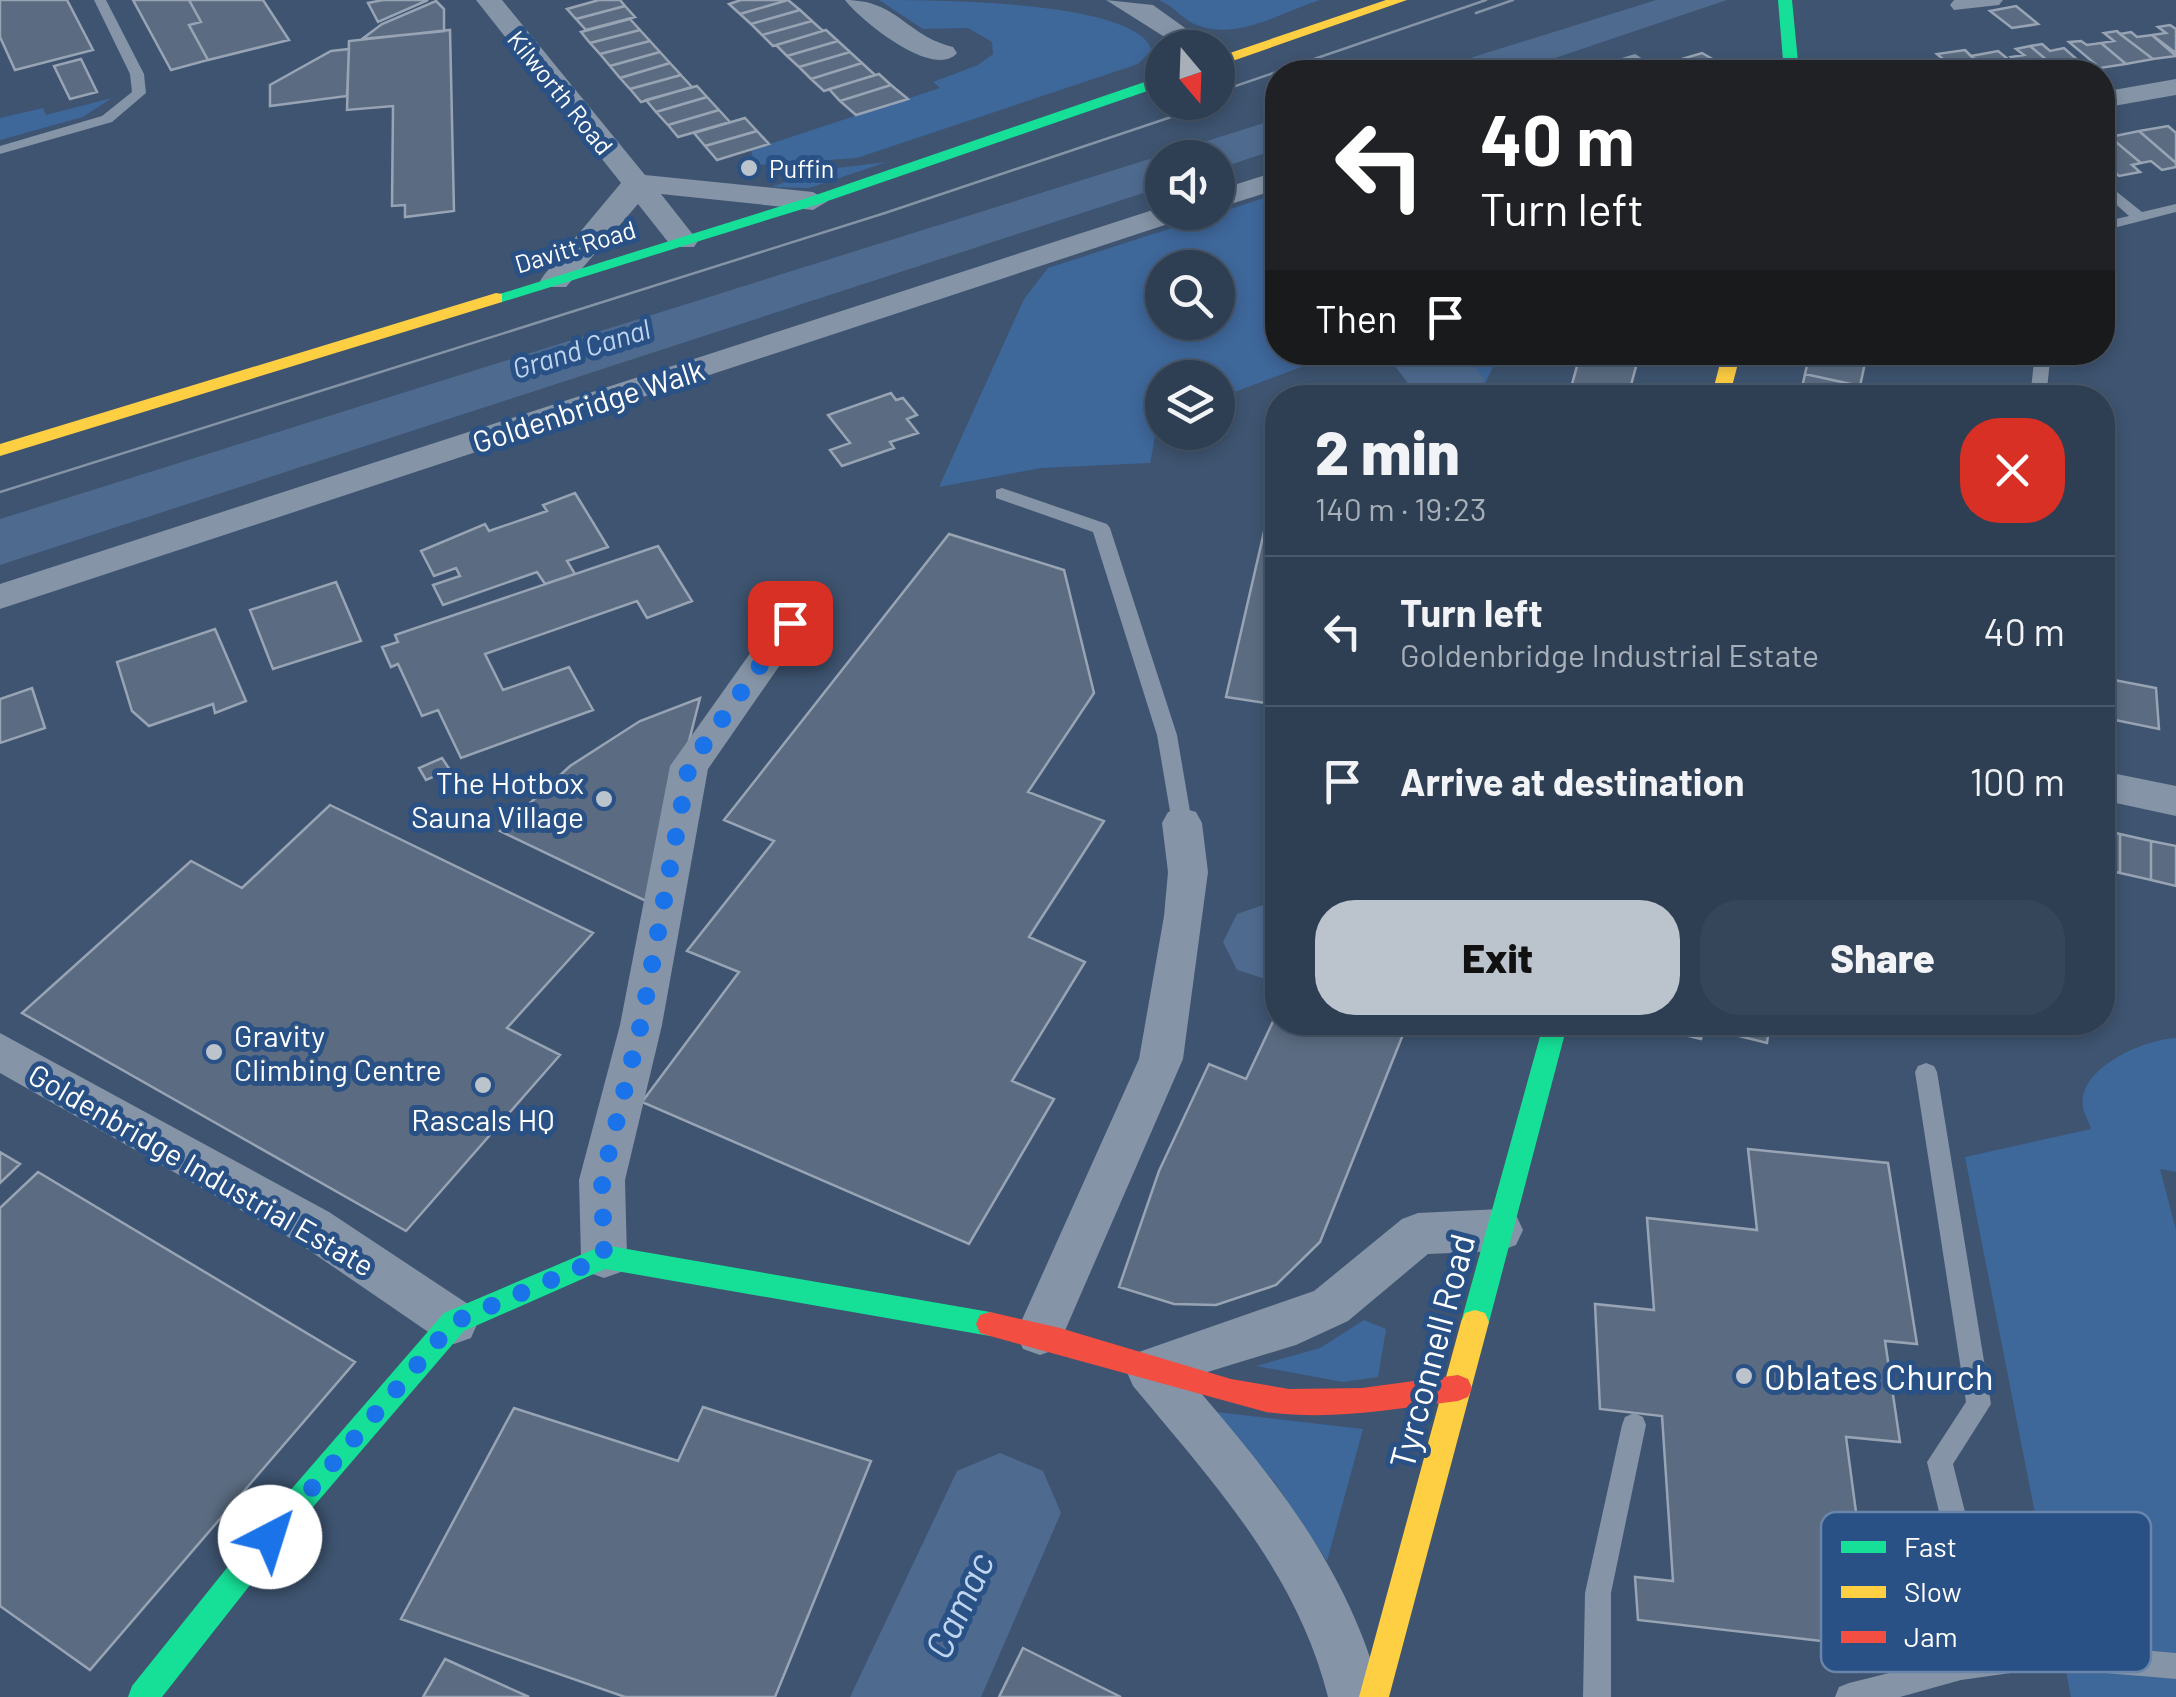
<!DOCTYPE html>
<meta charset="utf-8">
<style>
body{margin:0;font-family:Barlow,sans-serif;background:#36465a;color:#f1f3f6;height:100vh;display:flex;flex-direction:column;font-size:38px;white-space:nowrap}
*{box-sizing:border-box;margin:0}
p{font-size:32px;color:#a7afb8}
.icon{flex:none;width:55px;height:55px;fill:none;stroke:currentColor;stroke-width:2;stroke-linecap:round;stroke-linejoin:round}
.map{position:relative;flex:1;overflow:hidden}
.panel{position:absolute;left:1265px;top:385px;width:850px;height:650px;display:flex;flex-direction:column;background:#2e3f54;border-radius:40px;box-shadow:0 5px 15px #0003,0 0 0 2px #49586b}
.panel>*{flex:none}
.hud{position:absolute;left:1265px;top:60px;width:850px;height:305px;border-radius:40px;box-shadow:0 5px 15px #0003,0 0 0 2px #49586b;background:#202124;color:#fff;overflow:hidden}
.needle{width:65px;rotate:161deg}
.fabs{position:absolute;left:1145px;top:30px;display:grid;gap:20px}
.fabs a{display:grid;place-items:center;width:90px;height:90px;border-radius:50%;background:#2e3f54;box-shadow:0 5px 15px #0003,0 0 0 2px #49586b;font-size:50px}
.pin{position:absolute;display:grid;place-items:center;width:85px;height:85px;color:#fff;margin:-42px;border-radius:20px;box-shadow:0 5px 15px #0006}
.me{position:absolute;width:110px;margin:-55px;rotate:40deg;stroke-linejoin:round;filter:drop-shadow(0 0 8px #0008)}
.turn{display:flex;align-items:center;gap:35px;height:210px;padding:0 50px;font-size:45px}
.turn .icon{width:130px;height:130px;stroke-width:2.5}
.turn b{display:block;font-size:70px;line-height:85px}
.then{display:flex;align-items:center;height:95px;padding:0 50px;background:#0003;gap:20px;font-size:38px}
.round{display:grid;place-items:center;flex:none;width:105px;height:105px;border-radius:40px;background:#36465a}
.overview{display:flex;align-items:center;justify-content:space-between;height:170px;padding:0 50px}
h1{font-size:60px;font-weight:800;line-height:75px}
.primary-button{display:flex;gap:20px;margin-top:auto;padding:20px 50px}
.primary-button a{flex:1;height:115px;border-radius:40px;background:#bbc3cd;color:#111;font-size:40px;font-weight:800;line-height:115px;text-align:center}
.primary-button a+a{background:#36465a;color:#f1f3f6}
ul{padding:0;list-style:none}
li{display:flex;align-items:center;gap:30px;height:150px;padding:0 50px;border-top:2px solid #49586b}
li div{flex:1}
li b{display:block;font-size:38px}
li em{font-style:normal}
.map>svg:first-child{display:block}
.green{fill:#3e679a;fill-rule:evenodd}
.water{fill:#4e6a8e}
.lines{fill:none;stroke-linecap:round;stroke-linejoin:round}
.river{fill:#4e6a8e;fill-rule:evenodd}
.building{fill:#5b6c82;stroke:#98a4b4;stroke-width:2.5}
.lane{fill:#8594a6;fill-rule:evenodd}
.street{fill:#8594a6;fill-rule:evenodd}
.fast{fill:#16e098;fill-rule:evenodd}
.slow{fill:#ffcf43;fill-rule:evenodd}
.jam{fill:#f24e42;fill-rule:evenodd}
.tram{stroke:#8493a5;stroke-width:2.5}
.route{stroke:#1a73e8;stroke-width:18;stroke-dasharray:0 32.4}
.poi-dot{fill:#bbc3cd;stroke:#295185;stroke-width:4}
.labels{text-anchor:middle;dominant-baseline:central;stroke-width:10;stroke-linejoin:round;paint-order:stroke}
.far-street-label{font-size:25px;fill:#fff;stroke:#295185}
.far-poi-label{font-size:25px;fill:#fff;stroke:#295185;text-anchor:start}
.far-water-label{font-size:28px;font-style:italic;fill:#bfd5ef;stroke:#295185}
.street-label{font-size:30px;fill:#fff;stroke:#295185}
.poi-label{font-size:30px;fill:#fff;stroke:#295185;text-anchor:end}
.near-street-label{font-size:35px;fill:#fff;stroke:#295185}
.near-poi-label{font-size:35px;fill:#fff;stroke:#295185;text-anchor:start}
.near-water-label{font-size:38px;font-style:italic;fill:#bfd5ef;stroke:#295185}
.key{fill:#295185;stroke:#6985aa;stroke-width:2.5}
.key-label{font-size:28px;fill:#fff}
</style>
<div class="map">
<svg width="2176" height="1697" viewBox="0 0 2176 1697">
<rect width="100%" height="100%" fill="#3e5470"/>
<!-- green -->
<path class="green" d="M879,0c55,0 257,0 273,50l-14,14 -281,94 -102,7 -4,-15 189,-62 -7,-6 45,-17 15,-11 -1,-12 -24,-14 -45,1z
M1159,0h161c-39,12 -79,40 -121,26 -15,-5 -25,-20 -40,-26z
M112,98l-29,19 -83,23v-22l43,-10 3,7z
M887,162l-78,26 -38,-1 49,-17z
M1277,194l1,158 47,1 -5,7 -102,38v-20h-56v41l-4,2 -8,42 -109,5 -102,19 85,-188 24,-31zM1162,268h56v54h-56z
M1414,353v-1l86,1 -22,44h-66z
M2176,1038v134l-16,-3 16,61v467h-105l-106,-540 126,-28c-2,-7 -7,-15 -8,-22 -6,-39 62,-68 93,-69z
M1364,1320l22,9 -8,48 -35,5 -87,-16 64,-18z
M1208,1411l155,18 -36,132 -53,-80z"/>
<!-- water -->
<path class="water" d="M1656,0h71l-213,72h-89z
M1277,119v30l-59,20v-11h-56v29l-1162,378v-46z"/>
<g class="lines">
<!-- river -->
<path class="river" d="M1384,352h79l21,27 -2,19h-77l2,-16z
M1278,900v80l-6,1 -35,-11 -14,-28 14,-28z
M1000,1453l43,18 18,42 -80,184h-131l107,-226z"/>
</g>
<!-- building -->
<path class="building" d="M0,0h67l26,50 -78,20 -15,-33z
M133,0h56l12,22 -12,3 19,35 -37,10z
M189,0h74l26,40 -81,20 -19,-35 12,-3z
M383,0h45l-50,22 -10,-19z
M599,0h21l5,6 -49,13 -9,-10z
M741,0h47l-48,14 -11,-10z
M788,0l12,10 -49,14 -11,-10z
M436,1l8,8v22l-82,8 20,-15z
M625,6l10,11 -49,13 -10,-11z
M2016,6l22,18 -26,4 -22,-17z
M800,10l12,11 -50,14 -11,-11z
M630,19l10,11 -50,13 -9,-11z
M812,21l11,10 -50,15 -11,-11z
M2170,25l6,4v24l-24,-18 14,-2 -8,-6z
M450,30l4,181 -49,6v-12l-13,1 1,-100 -46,4 2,-69z
M640,30l10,11 -50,13 -10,-11z
M826,30l12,11 -51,15 -11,-11z
M2117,31l3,3 33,25 -27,5 -25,-21 13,-2 -10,-8z
M2131,32l6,5 15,-2 24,21 -23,3 -33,-25z
M650,41l10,11 -50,14 -10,-12z
M838,41l12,11 -51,15 -12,-11z
M2081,41l6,4 14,-2 25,21 -26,4 -31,-26z
M2042,44l8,7 14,-3 25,22 -28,2 -31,-26z
M2030,46l31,26h-32l-18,-15 13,-2 -8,-6z
M349,49l-2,47 -77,10v-21l61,-34z
M1965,50l6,6 20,16h-33l-21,-18z
M1998,51l26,21h-33l-20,-16z
M660,52l10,11 -50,15 -10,-12z
M850,52l12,11 -51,16 -12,-12z
M1702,53l33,19h-97z
M81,59l16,33 -27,7 -16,-33z
M670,63l11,12 -51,14 -10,-11z
M862,63l13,12 -51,16 -13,-12z
M879,74l12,11 -51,16 -11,-12z
M681,75l11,12 -51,15 -11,-13z
M891,85l17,14 -52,16 -16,-14z
M697,86l10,11 -51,15 -10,-12z
M707,97l12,13 -51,15 -12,-13z
M719,110l11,12 -52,15 -10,-12z
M745,118l12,13 -52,15 -11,-13z
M2168,126l8,7v30l-37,-32z
M757,131l12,13 -52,16 -12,-14z
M2139,131l37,32v4l-14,3 -11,-9 -10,2 -31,-26z
M2110,137l31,26 -9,2 8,7 -21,4 -17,-15v-23z
M1581,352h59l-12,44 -56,-12z
M1810,352l55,11 -5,23 -55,-12z
M1805,374l55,12 -2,12 -58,-1z
M1570,388l47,10h-50z
M891,393l5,7 7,-2 14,17 -10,4 11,14 -28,9 4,6 -52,18 -12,-16 20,-7 -22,-28z
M1278,471v234l-52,-8z
M575,493l33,54 -41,14 8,13 -30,10 -8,-12 -94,33 -10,-20 27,-9 -4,-8 -22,8 -13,-25 64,-27 4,7 58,-20 -4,-6z
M949,534l115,36 30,123 -66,99 76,29 -75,116 56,25 -73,119 42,18 -85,145 -327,-142 97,-130 -52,-21 87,-110 -50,-21z
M658,546l34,55 -45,17 -10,-17 -152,53 18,36 66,-23 24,43 -132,48 -23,-48 -16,6 -24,-52 -7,3 -9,-20 16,-5 -3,-7z
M336,582l25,59 -88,28 -23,-59z
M215,629l31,72 -31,12 -2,-9 -64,22 -17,-15 -15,-49z
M2102,677l12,3 1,40 -13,-2z
M2114,680l42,8 3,41 -44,-9z
M32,688l13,40 -45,15v-44z
M700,698l-52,204 -148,-71 70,-65 70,-45z
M442,758l8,12 -24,10 -7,-12z
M330,805l263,128 -86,95 53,27 -154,176 -384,-218 169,-152 51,27z
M2102,830l18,4v39l-18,-4z
M2120,834l31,7v39l-31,-7z
M2151,841l25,5v40l-25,-6z
M1277,1013l1,9h130l-88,220 -44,43 -60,20 -42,-1 -55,-17 40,-116 50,-107 37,15z
M1656,1022h114l-3,21 -64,-16 -2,12 -46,-11z
M1748,1149l140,14 29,181 -32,-3 15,101 -54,-5 28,210 -236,-27 -3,-43 38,4 -11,-165 -62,-7 -5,-105 59,6 -7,-92 110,12z
M0,1152l20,12 -20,19z
M38,1172l317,190 -265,308 -90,-64v-398z
M703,1407l168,54 -96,236h-150l-224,-78 113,-211 164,53z
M1023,1648l98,49h-122z
M445,1659l84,38h-106z"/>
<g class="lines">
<!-- lane -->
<path class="lane" d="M94,0h12l38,74 2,19 -34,29 -112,32v-8l102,-30 30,-24 -2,-18z
M2102,180l40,32 34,-8v8l-74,19v-9l27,-6 -27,-24z
M2035,352h16l-5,46h-16z
M1002,488l105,36 3,4 67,207 15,88 -3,5h-14l-3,-5 -15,-88 -64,-203 -97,-34v-8z
M1926,1063l8,3 3,6 54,332 -38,60 46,184 48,-6 129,11v26l-129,-11 -86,12 -61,17h-65l4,-10 10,-4 124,-31 -46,-190 39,-60 -51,-330 3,-6z
M1634,1413l9,4 3,8 -35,168v104h-28l2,-104 37,-168 3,-8z"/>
<!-- street -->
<path class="street" d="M476,0h26l143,175 168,17 15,9 -15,9 -152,-16 37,47 -4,6h-22l-34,-43 -72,83h-22l-4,-6 4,-6 77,-92z
M845,0c53,0 60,35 108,47l4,6c-23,27 -96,-32 -112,-53z
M1106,0l47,5 60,43h-31z
M1954,0h49l-4,5 -45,5 -4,-5z
M1635,54l13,8c-13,15 -39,11 -57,10l4,-6z
M2176,79v16l-74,13v-16z
M1278,171v18l-60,19v-18z
M1162,207v5h28l-4,6 -1186,391v-25z
M791,610l13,4 5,9 -101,146 -46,256 -37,155 2,77 -6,15 -17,6 -17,-6 -6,-15 -2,-77 41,-155 50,-259 108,-152z
M2102,771l74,15v30l-74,-16z
M1182,808l14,4 6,11 6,49 -25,187 -126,290 -17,6 -17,-6 -7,-16 123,-274 25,-143 4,-44 -6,-49 6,-11z
M0,1033l329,179 142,94 7,16 -7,16 -17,6 -17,-6 -140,-96 -297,-169z
M1500,1209l16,6 7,15 -7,15 -16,6 -72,3 -80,67 -52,24 -108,33c85,98 161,191 194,319h-54c-31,-124 -115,-215 -195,-311l-7,-16 7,-16 181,-63 88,-72 16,-6z"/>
<!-- fast -->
<path class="fast" d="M1778,0h14l7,72h-15z
M1162,76v10l-343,118 -317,98h-12l-3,-4 320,-100z
M1544,1022h24l-79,300 -4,9 -10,3 -10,-3 -4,-9z
M604,1245l386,67 10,3 4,9 -4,9 -10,3 -385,-67 -141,62 -169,197 -133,169h-34l4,-11 143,-178 169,-195z"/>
<!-- slow -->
<path class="slow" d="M1386,0h21l-189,66v-9z
M496,293l6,1v8l-502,154v-12z
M1723,352h18l-12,46h-18z
M1475,1310l10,3 4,9 -100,375h-30l102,-375 4,-9z"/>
<!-- jam -->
<path class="jam" d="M990,1312l70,16 171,51 58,10 73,-1 96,-13 10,4 4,9 -4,9 -10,4c-64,8 -127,20 -192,11l-276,-76 -10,-3 -4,-9 4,-9z"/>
<!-- tram -->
<path class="tram" d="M1476,13l37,-13
M1218,92l268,-92
M0,492l885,-279 331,-111"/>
</g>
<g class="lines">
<!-- route -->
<path class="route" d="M270,1537l184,-215 150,-65 -2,-77 39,-156 48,-258 101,-143"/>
</g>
<!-- markers -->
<g class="poi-dot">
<circle cx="749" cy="168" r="10"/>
<circle cx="604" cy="799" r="10"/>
<circle cx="214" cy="1052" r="10"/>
<circle cx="483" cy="1085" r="10"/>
<circle cx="1744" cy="1376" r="10"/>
</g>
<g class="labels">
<!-- far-street labels -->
<g class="far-street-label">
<text transform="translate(561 92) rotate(51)">Kilworth Road</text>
<text transform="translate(575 246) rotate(-17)">Davitt Road</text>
</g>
<!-- far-poi labels -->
<g class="far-poi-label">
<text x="769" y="168">Puffin</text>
</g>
<!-- far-water labels -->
<g class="far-water-label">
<text transform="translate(581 348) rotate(-17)">Grand Canal</text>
</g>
<!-- street labels -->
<g class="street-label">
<text transform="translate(588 405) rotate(-18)">Goldenbridge Walk</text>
<text transform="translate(202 1169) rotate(30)">Goldenbridge Industrial Estate</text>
</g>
<!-- poi labels -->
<g class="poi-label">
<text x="584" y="782">The Hotbox<tspan x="584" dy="34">Sauna Village</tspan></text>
<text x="234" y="1035" text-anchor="start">Gravity<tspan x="234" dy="34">Climbing Centre</tspan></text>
<text x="483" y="1119" text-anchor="middle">Rascals HQ</text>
</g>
<!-- near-street labels -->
<g class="near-street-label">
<text transform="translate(1431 1351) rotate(-75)">Tyrconnell Road</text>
</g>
<!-- near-poi labels -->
<g class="near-poi-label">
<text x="1764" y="1376">Oblates Church</text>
</g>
<!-- near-water labels -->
<g class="near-water-label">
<text transform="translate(958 1605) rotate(-65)">Camac</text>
</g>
</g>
<!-- legend -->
<rect x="1821" y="1512" width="330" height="160" rx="15" class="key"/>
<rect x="1841" y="1541" width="45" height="12" fill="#16e098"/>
<rect x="1841" y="1586" width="45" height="12" fill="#ffcf43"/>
<rect x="1841" y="1631" width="45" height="12" fill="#f24e42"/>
<g class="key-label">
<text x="1904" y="1557">Fast</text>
<text x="1904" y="1602">Slow</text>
<text x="1904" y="1647">Jam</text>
</g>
</svg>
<div class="fabs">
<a><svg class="needle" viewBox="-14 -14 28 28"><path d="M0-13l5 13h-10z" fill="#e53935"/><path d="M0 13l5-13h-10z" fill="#a7afb8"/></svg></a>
<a><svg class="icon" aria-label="sound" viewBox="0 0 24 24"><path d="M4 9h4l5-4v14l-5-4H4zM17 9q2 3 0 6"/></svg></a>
<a><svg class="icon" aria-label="search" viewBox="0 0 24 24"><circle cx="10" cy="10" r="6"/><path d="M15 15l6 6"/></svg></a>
<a><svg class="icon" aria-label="layers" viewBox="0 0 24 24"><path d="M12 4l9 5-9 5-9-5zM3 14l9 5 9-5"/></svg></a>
</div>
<div class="pin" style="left:790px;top:623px;background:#d93025"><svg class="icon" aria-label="arrive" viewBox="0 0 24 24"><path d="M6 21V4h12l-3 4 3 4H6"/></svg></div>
<svg class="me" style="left:270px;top:1537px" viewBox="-20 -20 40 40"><circle r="19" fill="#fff"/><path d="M0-13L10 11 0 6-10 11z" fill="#1a73e8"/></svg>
<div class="hud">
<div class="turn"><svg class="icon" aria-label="left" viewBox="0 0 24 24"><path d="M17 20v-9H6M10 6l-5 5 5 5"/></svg><div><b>40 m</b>Turn left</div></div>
<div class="then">Then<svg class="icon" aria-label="arrive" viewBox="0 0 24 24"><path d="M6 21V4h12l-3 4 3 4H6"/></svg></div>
</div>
<section class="panel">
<div class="overview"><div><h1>2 min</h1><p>140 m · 19:23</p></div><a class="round" style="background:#d93025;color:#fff"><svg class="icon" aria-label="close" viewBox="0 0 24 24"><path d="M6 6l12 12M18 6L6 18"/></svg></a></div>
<ul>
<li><svg class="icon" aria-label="left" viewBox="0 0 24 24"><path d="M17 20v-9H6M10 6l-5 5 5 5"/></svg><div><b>Turn left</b><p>Goldenbridge Industrial Estate</p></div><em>40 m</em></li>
<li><svg class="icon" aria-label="arrive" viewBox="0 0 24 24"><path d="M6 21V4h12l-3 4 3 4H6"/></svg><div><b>Arrive at destination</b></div><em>100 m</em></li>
</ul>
<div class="primary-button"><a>Exit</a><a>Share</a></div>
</section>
</div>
